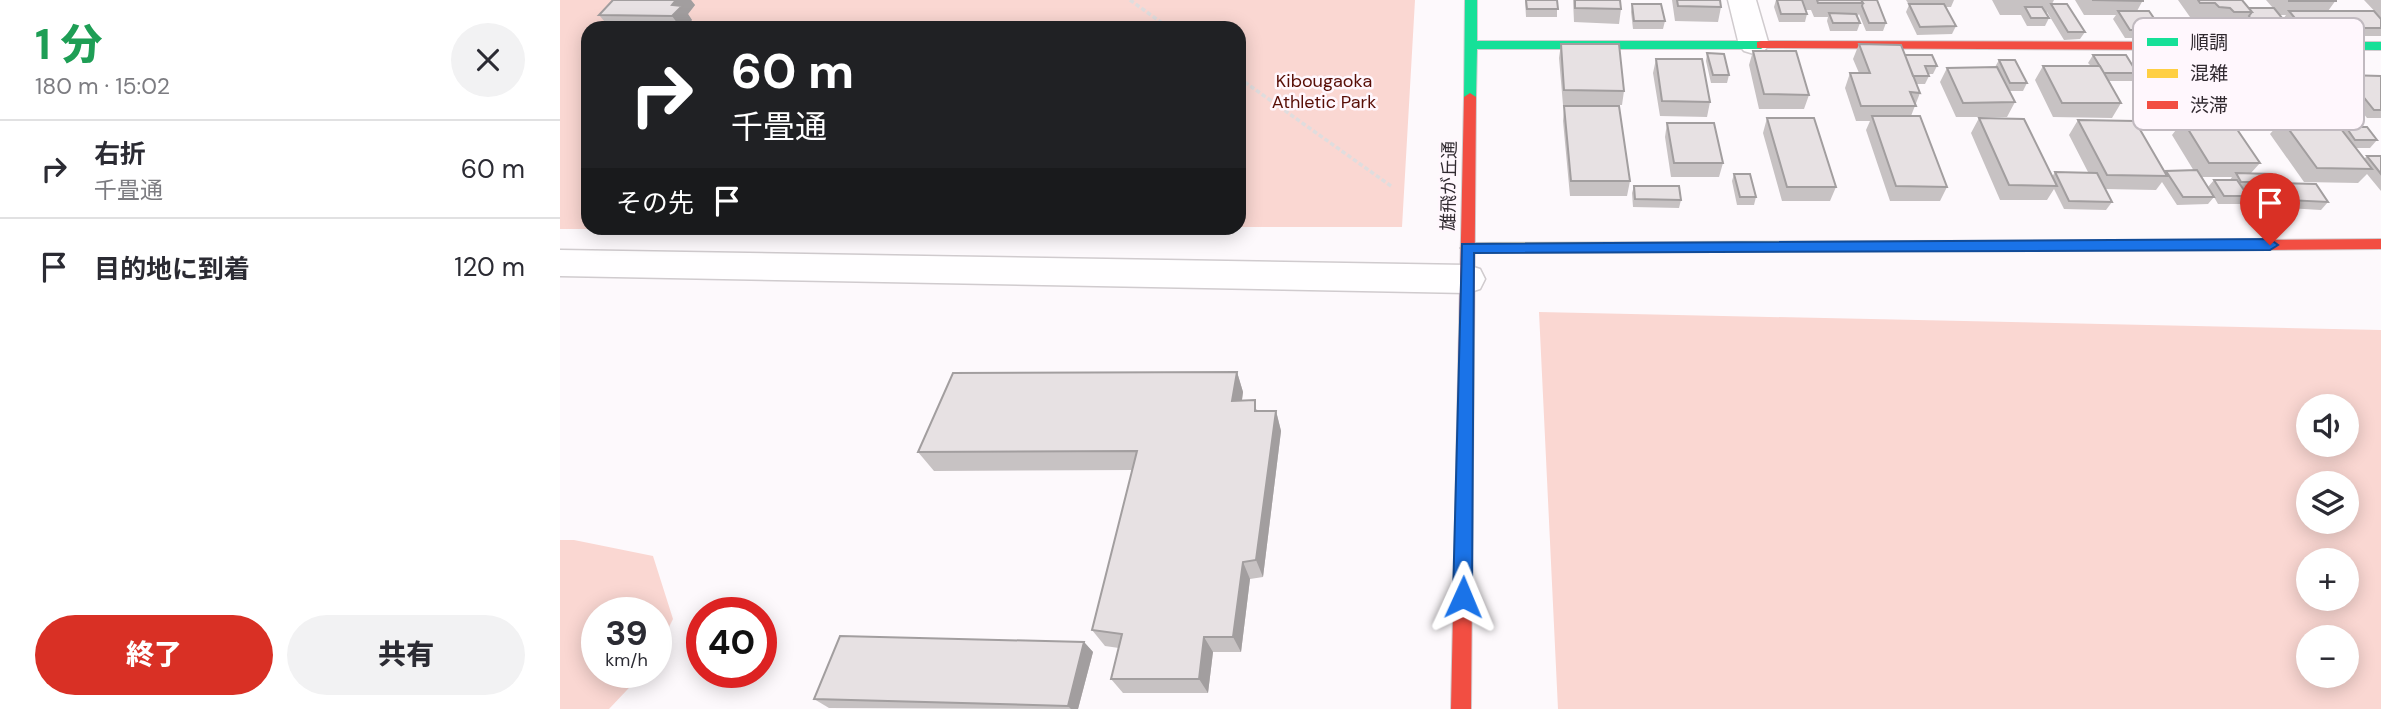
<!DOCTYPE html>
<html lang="ja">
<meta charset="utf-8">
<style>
body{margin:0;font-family:"DM Sans","Noto Sans JP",sans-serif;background:#f2f2f3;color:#2b2b33;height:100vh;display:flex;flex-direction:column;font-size:26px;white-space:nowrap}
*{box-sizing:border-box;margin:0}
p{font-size:23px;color:#7c7c81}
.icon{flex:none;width:38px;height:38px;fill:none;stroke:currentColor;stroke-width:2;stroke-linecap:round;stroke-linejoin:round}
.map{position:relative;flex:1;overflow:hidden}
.panel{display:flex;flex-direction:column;background:#fff;width:560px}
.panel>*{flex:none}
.top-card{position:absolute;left:21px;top:21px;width:665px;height:214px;border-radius:21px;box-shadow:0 4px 18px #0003;background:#202124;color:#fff;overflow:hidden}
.controls{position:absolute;left:1736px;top:394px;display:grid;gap:14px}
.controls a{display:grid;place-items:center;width:63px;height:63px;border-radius:50%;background:#fff;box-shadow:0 4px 18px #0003;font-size:35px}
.speed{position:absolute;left:21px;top:597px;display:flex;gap:14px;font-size:35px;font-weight:700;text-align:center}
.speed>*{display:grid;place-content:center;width:91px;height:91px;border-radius:50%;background:#fff;box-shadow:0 4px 18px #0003;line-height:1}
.speed small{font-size:18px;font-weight:400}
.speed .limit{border:10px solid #d22;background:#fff;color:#111}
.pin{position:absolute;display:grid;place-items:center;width:60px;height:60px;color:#fff;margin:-72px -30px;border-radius:50% 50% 50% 0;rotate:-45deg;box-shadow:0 0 7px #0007}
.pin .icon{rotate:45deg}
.me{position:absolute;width:77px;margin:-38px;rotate:1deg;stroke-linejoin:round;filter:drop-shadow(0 0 5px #0008)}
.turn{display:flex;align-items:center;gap:24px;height:147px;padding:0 35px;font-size:32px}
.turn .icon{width:91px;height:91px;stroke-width:2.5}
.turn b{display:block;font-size:49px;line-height:60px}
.then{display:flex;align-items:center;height:66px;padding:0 35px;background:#0003;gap:14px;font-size:26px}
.round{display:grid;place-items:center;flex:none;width:74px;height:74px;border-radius:37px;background:#f2f2f3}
.headline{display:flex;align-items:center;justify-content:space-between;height:119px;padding:0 35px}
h1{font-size:42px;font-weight:800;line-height:52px;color:#1e9e55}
.button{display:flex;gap:14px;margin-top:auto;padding:14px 35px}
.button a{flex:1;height:80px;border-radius:42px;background:#d93025;color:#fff;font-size:28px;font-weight:800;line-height:80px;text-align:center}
.button a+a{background:#f2f2f3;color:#2b2b33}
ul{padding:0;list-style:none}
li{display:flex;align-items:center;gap:21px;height:98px;padding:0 35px;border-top:2px solid #e1e1e2}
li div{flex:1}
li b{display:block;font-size:26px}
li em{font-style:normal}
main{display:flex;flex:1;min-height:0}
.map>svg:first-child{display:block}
.green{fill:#fad7d2;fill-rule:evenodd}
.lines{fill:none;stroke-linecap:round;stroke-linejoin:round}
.street-casing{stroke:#d0cbce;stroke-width:3}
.fast-casing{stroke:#d0cbce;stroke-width:2}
.slow-casing{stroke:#d0cbce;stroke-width:2}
.jam-casing{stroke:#d0cbce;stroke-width:2}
.path{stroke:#dfddde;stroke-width:3.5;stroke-dasharray:4.5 2.5;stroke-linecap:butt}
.street{fill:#fffeff;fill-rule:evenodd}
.fast{fill:#16e098;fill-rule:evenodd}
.slow{fill:#ffcf43;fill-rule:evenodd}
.jam{fill:#f24e42;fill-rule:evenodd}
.wall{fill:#c7c2c3;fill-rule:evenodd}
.shaded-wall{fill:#a29e9f}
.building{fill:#e7e1e3;stroke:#a29e9f;stroke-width:2}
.route{fill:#1a73e8;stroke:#114b97;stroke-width:2}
.labels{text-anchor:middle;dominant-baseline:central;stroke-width:5;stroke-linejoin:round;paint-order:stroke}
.park-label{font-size:18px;fill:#580e06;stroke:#fff7fd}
.street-label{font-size:18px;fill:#312a30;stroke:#fff7fd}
.key{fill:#fff7fd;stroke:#c1bac0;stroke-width:2}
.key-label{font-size:19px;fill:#312a30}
</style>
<main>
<section class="panel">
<div class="headline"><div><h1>1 分</h1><p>180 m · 15:02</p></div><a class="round"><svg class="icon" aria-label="close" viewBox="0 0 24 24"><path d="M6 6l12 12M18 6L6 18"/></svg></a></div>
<ul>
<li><svg class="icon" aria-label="right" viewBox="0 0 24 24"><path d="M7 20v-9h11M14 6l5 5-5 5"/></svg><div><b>右折</b><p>千畳通</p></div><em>60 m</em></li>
<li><svg class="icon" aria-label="arrive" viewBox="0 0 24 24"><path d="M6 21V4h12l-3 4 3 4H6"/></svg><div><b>目的地に到着</b></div><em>120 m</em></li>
</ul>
<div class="button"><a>終了</a><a>共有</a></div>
</section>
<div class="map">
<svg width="1821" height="709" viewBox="0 0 1821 709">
<rect width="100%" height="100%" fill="#fdf9fc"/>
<!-- green -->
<path class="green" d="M0,0h855l-13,227h-163v-199h-651v200h535l-563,1z
M979,312l842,18v379h-823zM1748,406h39v38h-39zM1748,483h39v39h-39zM1748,560h39v38h-39zM1748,637h39v39h-39z
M0,540h14l79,16 20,63 -17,34v-41h-59v60h47l-35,37h-49z"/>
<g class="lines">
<!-- street casing -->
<g class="street-casing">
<path id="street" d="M1168,0h28l13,45 -5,6 -10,3 -10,-3 -5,-6z
M0,250l907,15 13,4 5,10 -5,10 -13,4 -907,-17z"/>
</g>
<!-- fast casing -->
<g class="fast-casing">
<path id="fast" d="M905,0h12v41h284l6,4 -6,4h-284l-1,48 -6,4 -6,-4z
M1643,42h178v8l-182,-1v-6z
M1705,240l7,5 -7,5 -365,1 -7,-5 7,-5z"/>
</g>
<!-- slow casing -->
<g class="slow-casing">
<path id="slow" d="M1340,241l7,5 -7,5 -433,2 -7,-5 7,-5z"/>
</g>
<!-- jam casing -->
<g class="jam-casing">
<path id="jam" d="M1201,41l442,1 6,4 -6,4 -446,-2v-6z
M910,93l6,4 -5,612h-20l13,-612z
M1821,239v10l-116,1 -7,-5 7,-5z"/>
</g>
<!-- path -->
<path class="path" d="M570,0l39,28
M679,78l152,108"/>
<!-- street -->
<use href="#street" class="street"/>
<!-- fast -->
<use href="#fast" class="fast"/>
<!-- slow -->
<use href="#slow" class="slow"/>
<!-- jam -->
<use href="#jam" class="jam"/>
</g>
<!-- wall -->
<path class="wall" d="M53,0h78l4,5 -7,9 4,6 -7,8h-75l-11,-13z
M965,0h32v17h-31z
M1013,0h47l1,9 -2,15 -45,-2z
M1112,0h48l1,7 -3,15 -43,-1z
M1216,0h101l9,23 -3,8h-17l-7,-17 -2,3 3,6 -3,8h-27l-3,-10 1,-4h-14l-3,-7h-6l2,4 -2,8h-26l-5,-15z
M1346,0h48l-3,7h-6l11,19 -4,8 -35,1 -11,-23 3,-7z
M1432,0h62l-2,4 33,28 -5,7 -16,1 -17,-28 -1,2 3,4 -4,8h-18l-6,-11h-21z
M1515,0h68l-6,11 25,19 -6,8h-31l-12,-19 3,-4h-32z
M1618,0h64l7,8h24l-7,-8h70l-8,11 53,8v17h-84l-14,-17 3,-4h-7l8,9 -6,8h-31l-7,-8 -2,3h-18l-3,-5h-11l-3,-5h-16z
M1804,0h17v18z
M1072,4l33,17 -2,8h-30l-2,-17z
M1001,44l63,47 -2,14h-59l-4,-47z
M1299,44l46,11 32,11 -4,8h-5l1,2 -4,8h-8l3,9 -9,23 36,71 -7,14h-50l-24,-71 4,-9h-14l-11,-33 5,-15h9l-6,-14z
M1193,51l56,44 -5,14h-45l-10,-44z
M1147,53l22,22 -2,8h-16l-5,-22z
M1533,55l44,18 -5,8h-24l13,22 -9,15 -59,-1 -18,-37 8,-14h48l-3,-3z
M1680,55l46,1 13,18 -2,2 18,23 -12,15h-50l-10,-14 6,-7 -17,-23 3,-5 -1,-2z
M1632,58l36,10 -12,15 -13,1 14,21 -11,15 -46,-1 -23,-38 10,-15h40z
M1096,59l54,43 -3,15 -47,-1 -7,-43z
M1439,60l28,23 -4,8h-14l6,11 -8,15h-51l-16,-35 7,-14 48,-1z
M1786,75l35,1v42h-14l-28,-35z
M1004,106l66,75 -3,15h-57l-7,-75z
M1207,118l69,69 -6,14h-48l-19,-68z
M1419,118l73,59 3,-5h33l-19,-37 9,-15 87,53 1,-2h28l-22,-36 11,-14 77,42 -9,10 77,29 -7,8 -34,-2 -3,4 -19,-1 -12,-21h-9l4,6 -7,8h-23l-4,-7 -6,7 -31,1 -15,-23 -6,8 -51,-1 7,13 -6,8 -42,-1 -10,-20 -7,11h-47l-29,-67zM1642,177h30l-2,3h-16l-6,7z
M1722,120l60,10 4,-3 31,13 -7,8h-14l8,11 3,-3h14v35l-14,-17 -9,9 -54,-1 -34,-48z
M1107,123l56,40 -4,14h-48l-6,-40z
M1174,174l22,23 -2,8h-17l-5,-24z
M1074,186l47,14 -2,8 -46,-1 -1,-14z
M677,372l6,20 -1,8 17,11h17l5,20 -18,146 -13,2 -9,73h-28l-5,41h-85l-12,-14 8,-31 -14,-2 -13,-16 41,-160 -199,1 -16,-19z
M524,642l9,10 -15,57 -249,-1 -15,-9z"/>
<!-- shaded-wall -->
<path class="shaded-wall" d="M116,0h15l4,5 -7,9 4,6 -7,8h-4l-9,-12v-11z
M677,372l6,20 -4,29 -7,-20z
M716,411l5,20 -18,146 -7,-17z
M683,562l7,17 -9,73 -8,-15z
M644,637l9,15 -5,41 -9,-14z
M524,642l9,10 -15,57h-7l-3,-3z"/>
<!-- building -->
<path class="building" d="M53,0h63l-4,5 10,1 -10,10 -73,-1z
M966,0h31l1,9h-31z
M1015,0h45l1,9 -46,-1z
M1117,0h43l1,7 -43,-1z
M1217,0h25l5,14h-26z
M1257,0h44l2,3h-45z
M1301,0h16l9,23h-17l-7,-17 1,-3z
M1532,0h51v1z
M1638,0h44l10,12h-18l-4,-4 -11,-1 -4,-4h-15z
M1729,0h47v1h-47z
M1072,4h29l4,17h-31z
M1349,4h35l12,22 -36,1z
M1491,4h16l18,28h-17z
M1465,7h17l7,11h-18z
M1689,8h25l13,16h-32l-6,-8 3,-4z
M1558,11h31l13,19h-32z
M1729,11h85l7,8v9h-78z
M1269,13l27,1 4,9h-27z
M1001,44h58l5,47 -60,-1z
M1299,44l42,1 19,48 -10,-1 6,14h-55l-11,-33h20z
M1193,51h43l13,44 -45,-1z
M1147,53l17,1 5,21h-16z
M1345,55h27l5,11h-12l4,10h-16z
M1533,55h33l11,18h-33z
M1096,59h46l8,43 -48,-1z
M1439,60h16l12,23h-17z
M1483,66h57l21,37h-59z
M1437,67l18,35 -52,1 -16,-35z
M1786,75l35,1v34h-7z
M1004,106h55l11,75h-59z
M1312,116h48l27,71 -51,-1z
M1207,118h47l22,69h-49z
M1419,118l45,1 33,67 -48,-1z
M1518,120l57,1 32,55 -60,-1z
M1722,120h52l38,49 -55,-1z
M1623,121l49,1 28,41h-51z
M1107,123h47l9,40h-49z
M1786,127h21l10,13h-22z
M1807,156h14v18z
M1637,170l17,27h-31l-17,-26z
M1495,172l42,1 15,29 -43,-1z
M1676,173l36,1 6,9 38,1 12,18 -40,-2 3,4 -19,-1 -13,-21h-18z
M1174,174h16l6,23h-16z
M1654,180h23l11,16h-24z
M1074,186h45l2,14 -46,-1z
M677,372l-5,29 23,-1v11h21l-20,149 -13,2 -10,75h-29l-5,42h-88l11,-45 -30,-4 45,-179 -219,1 35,-79z
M280,636l244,6 -16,64 -254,-7z"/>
<!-- route -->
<path class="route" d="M1710,239l8,6 -8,5 -796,3 -2,344 -3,7 -6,2 -7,-2 -3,-7 9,-353z"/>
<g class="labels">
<!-- park labels -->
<g class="park-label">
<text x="764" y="81">Kibougaoka<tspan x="764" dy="21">Athletic Park</tspan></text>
</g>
<!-- street labels -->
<g class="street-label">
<text transform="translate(889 186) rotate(-89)">雄飛が丘通</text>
</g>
</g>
<!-- legend -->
<rect x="1573" y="18" width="231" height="112" rx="10" class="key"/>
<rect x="1587" y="38" width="31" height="8" fill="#16e098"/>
<rect x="1587" y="69" width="31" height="9" fill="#ffcf43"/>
<rect x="1587" y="101" width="31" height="8" fill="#f24e42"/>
<g class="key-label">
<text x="1630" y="49">順調</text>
<text x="1630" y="80">混雑</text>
<text x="1630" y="112">渋滞</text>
</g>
</svg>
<div class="controls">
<a><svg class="icon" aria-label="sound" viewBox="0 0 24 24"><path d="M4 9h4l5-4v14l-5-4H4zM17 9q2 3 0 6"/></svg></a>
<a><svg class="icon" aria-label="layers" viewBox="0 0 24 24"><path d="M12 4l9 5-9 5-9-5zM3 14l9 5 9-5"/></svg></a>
<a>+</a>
<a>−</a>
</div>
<div class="speed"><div>39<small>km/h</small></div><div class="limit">40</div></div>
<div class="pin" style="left:1710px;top:245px;background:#d93025"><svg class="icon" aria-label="arrive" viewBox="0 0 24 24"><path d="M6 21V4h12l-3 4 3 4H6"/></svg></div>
<svg class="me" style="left:903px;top:597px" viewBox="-20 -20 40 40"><path d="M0-17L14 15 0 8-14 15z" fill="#1a73e8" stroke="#fff" stroke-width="4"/></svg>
<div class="top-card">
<div class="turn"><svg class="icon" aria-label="right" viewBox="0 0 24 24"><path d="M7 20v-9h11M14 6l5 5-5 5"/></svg><div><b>60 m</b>千畳通</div></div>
<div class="then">その先<svg class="icon" aria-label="arrive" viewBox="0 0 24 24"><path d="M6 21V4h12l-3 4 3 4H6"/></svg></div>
</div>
</div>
</main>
